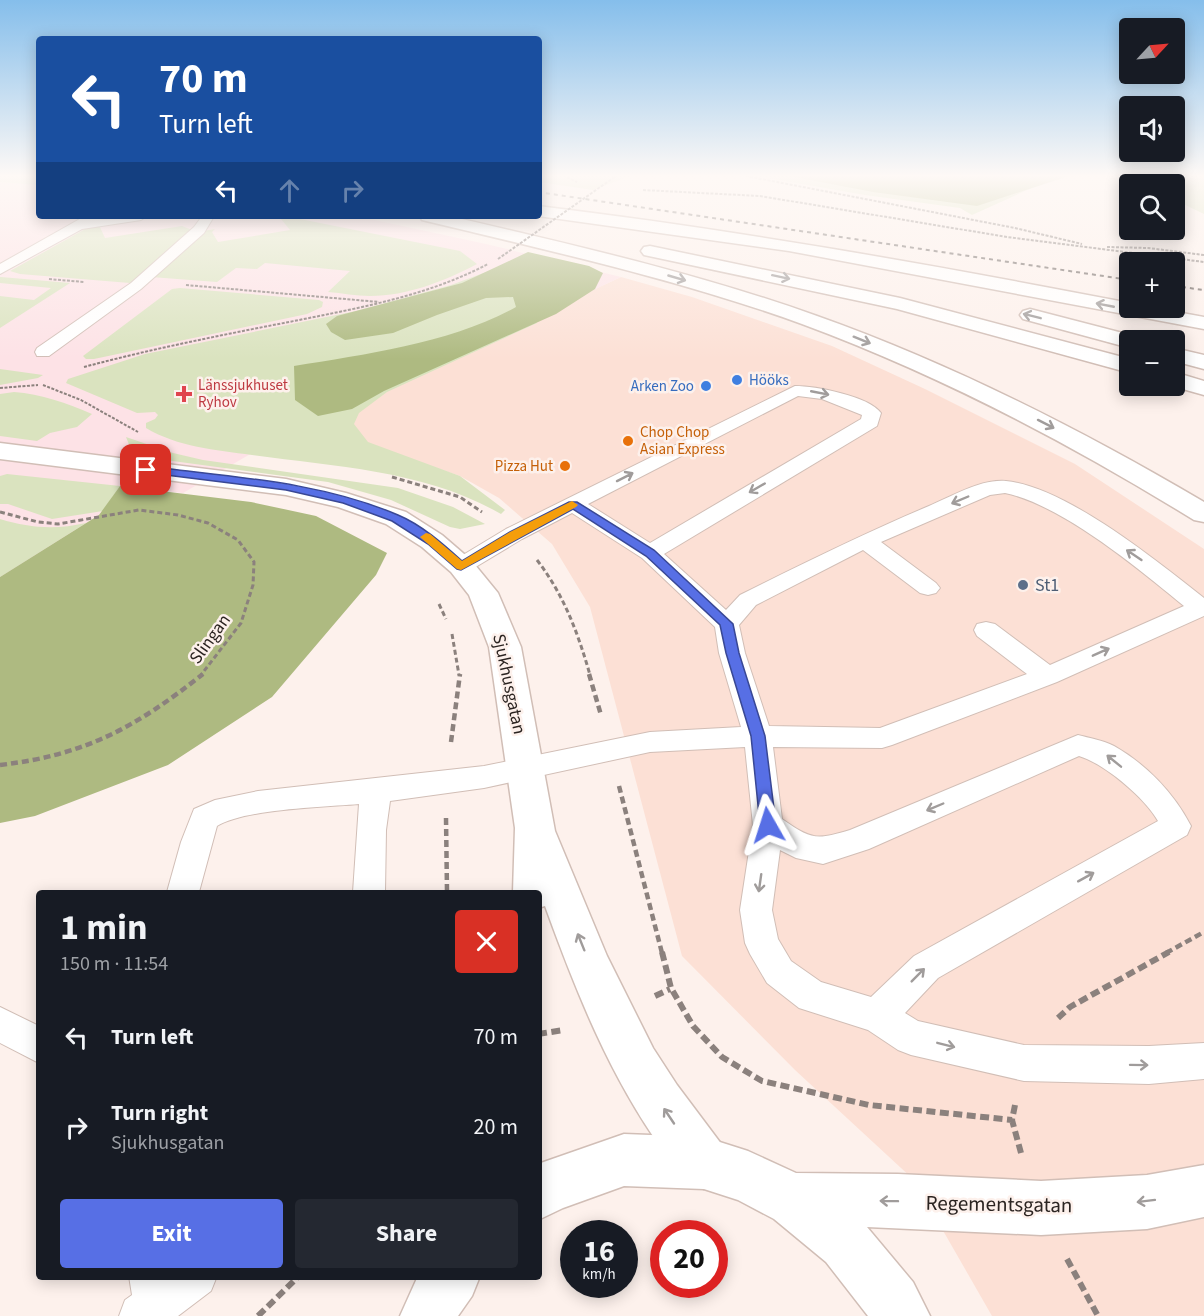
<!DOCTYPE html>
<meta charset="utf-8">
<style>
body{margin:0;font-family:"Source Sans 3",sans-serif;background:#242831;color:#f1f3f6;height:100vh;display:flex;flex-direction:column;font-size:22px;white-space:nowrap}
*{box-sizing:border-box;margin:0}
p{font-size:20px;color:#9ea1a6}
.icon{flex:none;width:33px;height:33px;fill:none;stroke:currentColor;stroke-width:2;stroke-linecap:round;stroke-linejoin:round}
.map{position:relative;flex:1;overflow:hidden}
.details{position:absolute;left:36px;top:890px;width:506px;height:390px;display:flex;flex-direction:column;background:#171b24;border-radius:6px;box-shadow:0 3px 15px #0003}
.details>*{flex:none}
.banner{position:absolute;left:36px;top:36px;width:506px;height:183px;border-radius:6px;box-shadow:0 3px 15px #0003;background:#1a4fa0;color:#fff;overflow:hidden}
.needle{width:39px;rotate:64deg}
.fabs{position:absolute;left:1119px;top:18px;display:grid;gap:12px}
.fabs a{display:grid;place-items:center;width:66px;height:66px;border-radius:6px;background:#171b24;box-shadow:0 3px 15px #0003;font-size:30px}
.speed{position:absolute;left:560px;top:1220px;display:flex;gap:12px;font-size:30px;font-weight:700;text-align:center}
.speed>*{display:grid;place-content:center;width:78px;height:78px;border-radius:50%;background:#171b24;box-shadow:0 3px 15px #0003;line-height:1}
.speed small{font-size:15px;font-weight:400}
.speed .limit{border:9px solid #d22;background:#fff;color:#111}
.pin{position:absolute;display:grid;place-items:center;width:51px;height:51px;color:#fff;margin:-26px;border-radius:12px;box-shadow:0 3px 9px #0006}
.me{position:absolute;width:66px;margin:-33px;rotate:354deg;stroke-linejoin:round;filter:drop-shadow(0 0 4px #0008)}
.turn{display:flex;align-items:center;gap:21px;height:126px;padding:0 24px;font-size:27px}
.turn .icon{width:78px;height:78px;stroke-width:2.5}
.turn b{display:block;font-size:42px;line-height:51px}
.lanes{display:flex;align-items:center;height:57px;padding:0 24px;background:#0003;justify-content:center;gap:30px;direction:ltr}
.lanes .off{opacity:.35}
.round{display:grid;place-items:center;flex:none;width:63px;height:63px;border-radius:6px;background:#242831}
.summary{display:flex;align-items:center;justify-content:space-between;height:102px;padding:0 24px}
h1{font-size:36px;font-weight:700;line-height:45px}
.cta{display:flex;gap:12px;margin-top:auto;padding:12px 24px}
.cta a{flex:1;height:69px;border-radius:6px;background:#576fe5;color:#fff;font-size:24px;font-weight:700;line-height:69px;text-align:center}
.cta a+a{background:#242831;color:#f1f3f6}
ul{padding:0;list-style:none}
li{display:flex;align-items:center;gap:18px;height:90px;padding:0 24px}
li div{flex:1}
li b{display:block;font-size:22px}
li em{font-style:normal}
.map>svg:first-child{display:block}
.built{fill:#fce0d5}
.medical{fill:#fde2e6}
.green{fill:#dae3bf}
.forest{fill:#aeba81}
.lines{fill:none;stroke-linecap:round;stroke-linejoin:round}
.service-casing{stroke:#d1beb6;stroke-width:2}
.minor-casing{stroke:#d1beb6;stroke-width:3}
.tertiary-casing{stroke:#d1beb6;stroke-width:3}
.motorway-casing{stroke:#d1beb6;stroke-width:3}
.path-far3{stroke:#8b817d;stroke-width:2;stroke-dasharray:3 1.5;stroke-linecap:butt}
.path-far2{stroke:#8b817d;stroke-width:3;stroke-dasharray:5 3;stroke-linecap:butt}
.path-far1{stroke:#8b817d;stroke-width:4.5;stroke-dasharray:7 4;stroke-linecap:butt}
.path{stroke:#8b817d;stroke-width:6;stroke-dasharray:9 4.5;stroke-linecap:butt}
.service{fill:#fff;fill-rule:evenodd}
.minor{fill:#fff;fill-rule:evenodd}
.tertiary{fill:#fff;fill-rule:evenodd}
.motorway{fill:#fff;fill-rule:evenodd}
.rail{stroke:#746b67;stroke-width:2;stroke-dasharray:4 4;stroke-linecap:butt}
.path-bridge{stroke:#8b817d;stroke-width:2;stroke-dasharray:3 1.5;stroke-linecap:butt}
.oneway{stroke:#a09c9b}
.route{fill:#576fe5;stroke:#394895;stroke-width:1.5}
.slow{fill:#f59e0b}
.shop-dot{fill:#3f7fe0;stroke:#fdf1ec;stroke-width:2}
.health-dot{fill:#e0444e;stroke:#fdf1ec;stroke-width:2}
.food-dot{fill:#e8710a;stroke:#fdf1ec;stroke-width:2}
.service-dot{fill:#5c6f8a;stroke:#fdf1ec;stroke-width:2}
.labels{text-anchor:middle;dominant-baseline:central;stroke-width:5;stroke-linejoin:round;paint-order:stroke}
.far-shop-label{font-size:15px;fill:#366cbe;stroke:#fdf1ec;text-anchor:start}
.far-health-label{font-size:15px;fill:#be3a42;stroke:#fdf1ec;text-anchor:start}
.far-food-label{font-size:15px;fill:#c56008;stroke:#fdf1ec;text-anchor:start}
.service-label{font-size:18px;fill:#4e5e75;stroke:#fdf1ec;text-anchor:start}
.street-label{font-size:18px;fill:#2b2421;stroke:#fdf1ec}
.near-street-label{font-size:21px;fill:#2b2421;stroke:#fdf1ec}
</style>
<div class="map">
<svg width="1204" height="1316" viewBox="0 0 1204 1316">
<rect width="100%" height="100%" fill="#fdf1ec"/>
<!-- built -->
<path class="built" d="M621,277l71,20 140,49 93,43 150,75 129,85v767h-212l-78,-136 -119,-110 -113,-114 -92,-349 -38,-63 -53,-46 -39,-22 -154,-53z"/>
<!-- medical -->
<path class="medical" d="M0,175h39v41h317l130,28 135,33 -343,161 -95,55 -63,-7 -21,29 -99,62z"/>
<!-- green -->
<path class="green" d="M0,175h39v10l-39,-3z
M539,175h94l-40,15 -54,-8z
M750,175h317l-9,1 -86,39 -12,-7 -95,-13z
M1162,175h42v39l-29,-14 -1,-16h-31l-14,-6z
M258,216h27l175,35 17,13c-32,17 -70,32 -107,32 -14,0 -28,-3 -42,-4l22,-21 -85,-8 -8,6 -21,-1 -19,14 -66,-5 52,-46 12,-2 -3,3 6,10 72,-12 -9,-11z
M99,225l6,13 77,-12 10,4 -62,53 -110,-9 -10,-3 77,-43z
M505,265l32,58 -150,69 -28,21 -5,11 14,18 92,34 45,34 -4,4c-76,-44 -165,-47 -249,-59 -37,-5 -74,-8 -106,-27v-5l9,-4 3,-4 -3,-3 -18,1 -71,-30 2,-4 77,-25 211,-43 95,-26z
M0,277h1l69,6 -70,45v-32l34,4 17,-12 -51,-5z
M180,288l139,12 4,2 -1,5 -15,7 -213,45h-8l-3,-3 89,-67z
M0,369l43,6 -5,3 -38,7z
M14,392c27,2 53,11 78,22l-15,13 -27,6 -13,8 -37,-5v-42z
M126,437l47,16 30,7 195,28 55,19 32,17 -25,5 -10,-2 -59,-27 -63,-18 -200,-27 2,-8z
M7,474l113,12 -17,25 -51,8 -44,-15h-8v-28z
M0,519c30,9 55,11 86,4l-86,54z"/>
<!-- forest -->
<path class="forest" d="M784,175h288l-95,31 -104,-14z
M528,252l61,14 14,7 -8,16 -39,25 -172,77 -32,18 -34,7 -23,-16 -1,-34c73,-12 157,-23 222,-59l-3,-10 -27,1 -49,17 -44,18 -48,7 -14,-8 -5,-8 11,-8 125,-33z
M120,486l131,16 65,14 71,37 -11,22 -104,122 -104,68 -133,51 -35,7v-246l99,-62z"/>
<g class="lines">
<!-- service casing -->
<g class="service-casing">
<path id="service" d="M85,216h15l-1,2 48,-2 -6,4 -59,9 -82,45v-10z
M198,216h14l1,2 -9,15 -63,56 -92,67h-12l-2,-4 2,-4 94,-65 63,-56 6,-8z
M795,386c20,0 74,10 86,27l-4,13 -213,128 62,56 14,-15c62,-31 125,-62 189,-89 24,-10 51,-27 77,-25 60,6 151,80 198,117v18l-147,66 -165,63 -10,3 -109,-1 9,72c30,21 34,21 68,11l228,-95c11,3 25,5 36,11 32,18 60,47 77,80l-4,9 -249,143 -33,35 13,8 106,24 125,1 55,-3v36l-55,5 -125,-3 -113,-26 -13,-5 -30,-20 -69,-22 -32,-25 -17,-29 -5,-11 -5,-33 13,-85 -8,-78 -95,5 -166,36 -94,13 -4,29 -1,62h-32l6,-88c-35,3 -114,5 -142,22l-18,66h-32l14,-50 11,-28 2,-5 21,-9 43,-9 226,-25 166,-34 91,-5 -22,-74 -4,-26 -73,-69 -70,-45 -50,26 -53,32 -8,2 -8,-2 -3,-5 3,-5 53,-32zM798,396l24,3 40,16 -1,4 -211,124 -62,-39zM1005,493c57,12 134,76 179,113l-134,59 -55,-41 -9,-2 -9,2 -3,6 3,6 50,38 -147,54 -111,-2 -24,-73 -6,-28 17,-20 107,-55 57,43 8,2 8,-2 4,-5 -4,-5 -55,-41 109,-47zM1079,756c26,8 66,42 79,65l-244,135 -43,41 -50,-15 -30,-21 -13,-22 -6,-29 8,-60 16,8 27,6 46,-15z
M0,1007l39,19v37l-39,-20z
M129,1276h88l-6,15 -33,25h-59l6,-16 7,-5z"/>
</g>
<!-- minor casing -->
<g class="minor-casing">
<path id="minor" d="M0,443l286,36 60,14 60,19 36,23 29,25 27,33 23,54 34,184 52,125 46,92 24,37 45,60 8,18 -8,18 -18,8c-5,-2 -12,-4 -17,-7 -10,-6 -18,-23 -25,-33 -53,-74 -86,-158 -117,-243l-7,2v-16h-25l2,-64 -26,-181 -20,-52 -18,-23 -29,-25 -36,-23 -48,-17 -52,-12 -286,-36z"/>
</g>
<!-- tertiary casing -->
<g class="tertiary-casing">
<path id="tertiary" d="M624,1134l80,3 44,14 48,22 102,1 143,7 106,-6 57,-10v52l-57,12 -106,6 -174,-8 46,55 17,34h-62l-42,-54 -52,-43 -36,-19 -34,-11 -80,-3 -61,22 -25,12v-56z
M418,1276h62l-8,20 -14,20h-58z"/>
</g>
<!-- motorway casing -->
<g class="motorway-casing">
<path id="motorway" d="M538,206c199,24 395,59 592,97v5h25l49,9v12l-415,-78 -251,-35z
M420,216h29c124,29 248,57 368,100 135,48 263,113 387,186v20l-10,-2c-125,-77 -254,-145 -392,-196 -124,-45 -252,-73 -380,-104z
M650,246l250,52 230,61v14l-233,-64 -253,-54 -3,-4 3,-4z
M1030,309l108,28 2,3h-10v8l-107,-29 -3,-4 3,-4z
M1174,348l30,7v14l-30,-8z
M1174,372l30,9v14l-32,-9h2z"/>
</g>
<!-- path-far3 -->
<path class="path-far3" d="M563,175l14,7
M741,175l274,53 67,16
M613,178l6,-3
M643,190l117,6 247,41 197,25
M1107,247l41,1 56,7
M49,279l35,3
M186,285l193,17
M84,367c71,-19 143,-33 215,-47 65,-13 130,-25 189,-56
M43,385l38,15 57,32
M0,388l38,-3"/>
<!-- path-far2 -->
<path class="path-far2" d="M392,477l68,20 22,15
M0,512l38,10 20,2 81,-14 39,5 30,8 30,17 16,22 -1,23 -12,38 -40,52
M537,560c27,35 41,73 53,115
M439,604l7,15
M452,634l7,41"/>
<!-- path-far1 -->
<path class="path-far1" d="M589,674l12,41
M451,742l9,-68
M0,765c86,-10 136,-38 203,-91
M619,786l43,167
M446,818l1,74
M1166,953l38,-21"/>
<!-- path -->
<path class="path" d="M662,952l9,36 22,38 29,31 40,24 107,24 143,15
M655,996l15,-7
M1058,1018l12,-11 99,-55
M538,1034l26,-4
M1015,1105l-3,15 9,33
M1067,1259l31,57
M258,1316l41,-40"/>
<!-- service -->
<use href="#service" class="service"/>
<!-- minor -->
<use href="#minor" class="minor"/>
<!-- tertiary -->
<use href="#tertiary" class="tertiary"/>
<!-- motorway -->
<use href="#motorway" class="motorway"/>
<!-- rail -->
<path class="rail" d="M538,192l592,88
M1174,286l30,4"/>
<!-- path-bridge -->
<path class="path-bridge" d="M498,259l115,-81"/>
</g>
<!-- one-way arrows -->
<defs><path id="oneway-shaft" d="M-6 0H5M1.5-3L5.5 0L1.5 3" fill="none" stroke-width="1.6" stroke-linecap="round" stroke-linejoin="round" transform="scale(1.5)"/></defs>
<g class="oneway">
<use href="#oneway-shaft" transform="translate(781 277) rotate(12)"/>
<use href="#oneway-shaft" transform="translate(677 278) rotate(16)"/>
<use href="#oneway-shaft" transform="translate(1105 305) rotate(-169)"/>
<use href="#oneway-shaft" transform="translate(1032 316) rotate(-166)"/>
<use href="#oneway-shaft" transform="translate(862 340) rotate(22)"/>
<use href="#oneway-shaft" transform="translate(820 393) rotate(11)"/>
<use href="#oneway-shaft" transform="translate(1046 424) rotate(27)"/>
<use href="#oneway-shaft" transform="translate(625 477) rotate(-27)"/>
<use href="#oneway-shaft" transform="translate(757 488) rotate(150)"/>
<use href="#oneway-shaft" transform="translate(960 500) rotate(157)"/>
<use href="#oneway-shaft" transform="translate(1134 555) rotate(-146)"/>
<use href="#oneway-shaft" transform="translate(1101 652) rotate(-24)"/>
<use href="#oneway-shaft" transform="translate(1114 761) rotate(-141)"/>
<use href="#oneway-shaft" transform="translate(935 807) rotate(157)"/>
<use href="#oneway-shaft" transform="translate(1086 877) rotate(-29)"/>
<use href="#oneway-shaft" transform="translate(760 883) rotate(98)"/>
<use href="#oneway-shaft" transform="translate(581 942) rotate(-112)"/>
<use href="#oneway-shaft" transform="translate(918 975) rotate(-45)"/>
<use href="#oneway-shaft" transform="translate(946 1045) rotate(14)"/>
<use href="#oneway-shaft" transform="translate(1139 1065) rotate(1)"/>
<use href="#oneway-shaft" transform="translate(669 1116) rotate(-124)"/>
<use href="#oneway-shaft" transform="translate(889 1201) rotate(-179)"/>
<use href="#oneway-shaft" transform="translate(1146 1201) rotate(173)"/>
</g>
<!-- sky -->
<linearGradient id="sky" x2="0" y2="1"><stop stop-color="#85beeb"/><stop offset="0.49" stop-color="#fef9f6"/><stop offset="1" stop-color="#fef9f6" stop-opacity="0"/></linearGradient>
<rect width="1204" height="359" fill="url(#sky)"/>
<!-- route -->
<path class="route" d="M146,466c84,11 173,15 252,49 24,10 45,29 64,46l48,-29 59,-30h8l77,48 79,74 6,29 26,83 11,89 -3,4 -5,2 -6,-2 -2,-4 -9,-89 -25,-83 -6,-28 -74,-69 -73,-47 -112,61 -4,-1 -29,-25 -36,-23 -49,-18 -57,-13 -144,-18 -2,-2z"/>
<!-- slow -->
<path class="slow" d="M572,501l6,4 -2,2 -115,63 -4,-1 -37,-32 6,-4 4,1 32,27 48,-29z"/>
<!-- markers -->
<g class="shop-dot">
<circle cx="737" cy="380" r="6"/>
<circle cx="706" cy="386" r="6"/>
</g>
<path class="health-dot" d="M181 385h6v6h6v6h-6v6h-6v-6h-6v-6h6z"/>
<g class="food-dot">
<circle cx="628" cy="441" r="6"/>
<circle cx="565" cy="466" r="6"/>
</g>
<circle class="service-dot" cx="1023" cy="585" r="6"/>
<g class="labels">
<!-- far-shop labels -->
<g class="far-shop-label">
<text x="749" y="380">Hööks</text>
<text x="694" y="386" text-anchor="end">Arken Zoo</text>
</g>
<!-- far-health labels -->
<g class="far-health-label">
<text x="198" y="385">Länssjukhuset<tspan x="198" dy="17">Ryhov</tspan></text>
</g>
<!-- far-food labels -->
<g class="far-food-label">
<text x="640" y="432">Chop Chop<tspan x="640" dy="17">Asian Express</tspan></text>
<text x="553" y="466" text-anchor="end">Pizza Hut</text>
</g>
<!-- service labels -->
<g class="service-label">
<text x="1035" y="585">St1</text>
</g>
<!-- street labels -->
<g class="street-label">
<text transform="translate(210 639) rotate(-54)">Slingan</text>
<text transform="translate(509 684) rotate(78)">Sjukhusgatan</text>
</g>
<!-- near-street labels -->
<g class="near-street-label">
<text transform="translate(999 1204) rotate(1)">Regementsgatan</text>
</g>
</g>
</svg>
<div class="fabs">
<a><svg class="needle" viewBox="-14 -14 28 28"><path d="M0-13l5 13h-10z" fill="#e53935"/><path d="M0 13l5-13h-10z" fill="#9ea1a6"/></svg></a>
<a><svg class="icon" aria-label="sound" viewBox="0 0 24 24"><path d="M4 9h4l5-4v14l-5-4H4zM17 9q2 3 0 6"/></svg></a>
<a><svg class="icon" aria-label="search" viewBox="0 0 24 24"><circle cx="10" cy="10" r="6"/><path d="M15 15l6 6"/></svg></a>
<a>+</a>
<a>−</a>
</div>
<div class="speed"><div>16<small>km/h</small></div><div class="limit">20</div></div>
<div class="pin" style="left:146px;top:470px;background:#d93025"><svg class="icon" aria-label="arrive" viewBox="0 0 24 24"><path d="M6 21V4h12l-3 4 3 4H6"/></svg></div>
<svg class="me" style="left:768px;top:825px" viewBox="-20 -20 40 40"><path d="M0-17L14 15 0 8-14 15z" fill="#576fe5" stroke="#fff" stroke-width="4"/></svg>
<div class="banner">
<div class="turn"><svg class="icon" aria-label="left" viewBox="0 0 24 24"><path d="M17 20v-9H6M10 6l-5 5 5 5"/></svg><div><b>70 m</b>Turn left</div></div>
<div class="lanes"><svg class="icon" aria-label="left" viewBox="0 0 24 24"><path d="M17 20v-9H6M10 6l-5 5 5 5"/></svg><svg class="icon off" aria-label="ahead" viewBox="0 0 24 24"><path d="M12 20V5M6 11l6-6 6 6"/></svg><svg class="icon off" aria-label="right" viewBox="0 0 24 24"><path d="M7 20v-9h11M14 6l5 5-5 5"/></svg></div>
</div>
<section class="details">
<div class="summary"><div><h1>1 min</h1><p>150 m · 11:54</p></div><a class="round" style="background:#d93025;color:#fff"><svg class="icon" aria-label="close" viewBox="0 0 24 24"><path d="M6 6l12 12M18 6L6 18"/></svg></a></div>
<ul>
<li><svg class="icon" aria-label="left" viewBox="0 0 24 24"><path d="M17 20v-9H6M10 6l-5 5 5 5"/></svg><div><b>Turn left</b></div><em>70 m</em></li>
<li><svg class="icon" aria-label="right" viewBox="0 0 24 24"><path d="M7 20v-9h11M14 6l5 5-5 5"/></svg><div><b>Turn right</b><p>Sjukhusgatan</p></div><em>20 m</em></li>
</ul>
<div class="cta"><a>Exit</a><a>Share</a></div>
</section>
</div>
